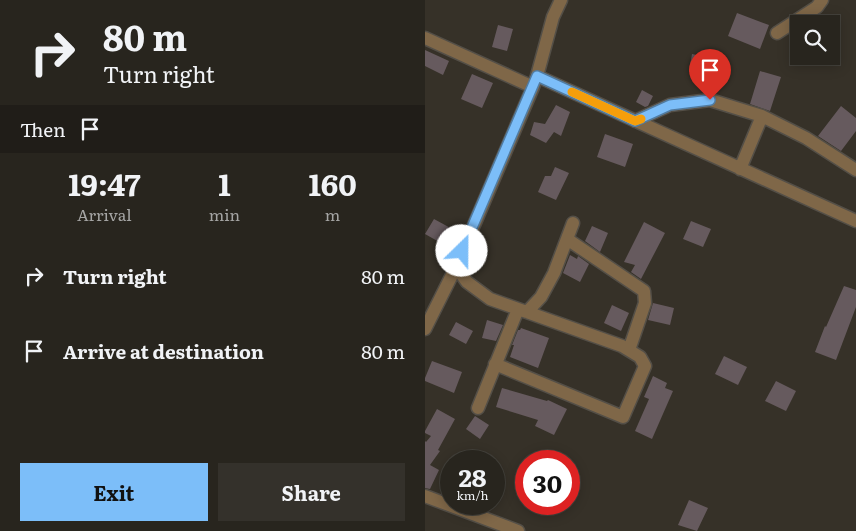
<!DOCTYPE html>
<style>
body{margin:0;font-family:Literata,serif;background:#34312b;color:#f1f3f6;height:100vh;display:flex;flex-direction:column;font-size:19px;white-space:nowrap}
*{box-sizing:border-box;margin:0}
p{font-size:16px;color:#a5a5a4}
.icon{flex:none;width:28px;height:28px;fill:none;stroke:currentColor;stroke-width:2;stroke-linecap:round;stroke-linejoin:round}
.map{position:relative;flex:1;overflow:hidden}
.sheet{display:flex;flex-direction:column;background:#28251e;width:425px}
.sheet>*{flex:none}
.top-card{background:#28251e;color:#f1f3f6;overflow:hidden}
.controls{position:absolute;left:365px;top:15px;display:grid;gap:10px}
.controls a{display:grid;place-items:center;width:50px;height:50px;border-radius:0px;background:#28251e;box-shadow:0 2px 12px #0003,0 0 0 1px #44423c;font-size:25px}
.speed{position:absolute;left:15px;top:450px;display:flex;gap:10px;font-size:25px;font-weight:700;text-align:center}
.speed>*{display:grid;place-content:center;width:65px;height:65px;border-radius:50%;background:#28251e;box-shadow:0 2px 12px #0003,0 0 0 1px #44423c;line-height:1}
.speed small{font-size:12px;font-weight:400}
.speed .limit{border:8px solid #d22;background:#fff;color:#111}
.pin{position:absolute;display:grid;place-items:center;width:42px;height:42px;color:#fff;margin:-51px -21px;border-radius:50% 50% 50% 0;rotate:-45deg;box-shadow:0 0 5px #0007}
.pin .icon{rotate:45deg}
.me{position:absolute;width:55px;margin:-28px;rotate:23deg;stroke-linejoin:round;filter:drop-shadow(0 0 4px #0008)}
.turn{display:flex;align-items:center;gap:18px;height:105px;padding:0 20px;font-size:22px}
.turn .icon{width:65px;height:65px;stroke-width:2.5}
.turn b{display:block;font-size:35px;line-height:42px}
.then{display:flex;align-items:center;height:48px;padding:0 20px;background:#0003;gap:10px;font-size:19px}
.eta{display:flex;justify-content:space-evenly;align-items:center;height:85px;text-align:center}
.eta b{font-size:30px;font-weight:700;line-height:35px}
.primary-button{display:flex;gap:10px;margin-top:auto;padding:10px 20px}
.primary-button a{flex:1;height:58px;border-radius:0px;background:#7cbef9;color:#111;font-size:20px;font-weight:700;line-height:58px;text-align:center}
.primary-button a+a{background:#34312b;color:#f1f3f6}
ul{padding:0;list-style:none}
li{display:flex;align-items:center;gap:15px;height:75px;padding:0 20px}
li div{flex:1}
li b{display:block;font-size:19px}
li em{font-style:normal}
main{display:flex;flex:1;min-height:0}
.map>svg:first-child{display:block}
.building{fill:#665a5e}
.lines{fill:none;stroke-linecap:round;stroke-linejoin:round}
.minor-casing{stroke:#544f47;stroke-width:15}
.minor{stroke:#7f6748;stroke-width:12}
.route-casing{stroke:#517ca2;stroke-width:12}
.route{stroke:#7cbef9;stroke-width:9}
.slow{stroke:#f59e0b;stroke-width:9}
</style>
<main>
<section class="sheet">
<div class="top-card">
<div class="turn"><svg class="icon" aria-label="right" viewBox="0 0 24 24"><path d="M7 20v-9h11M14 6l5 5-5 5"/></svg><div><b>80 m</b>Turn right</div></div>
<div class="then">Then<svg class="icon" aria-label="arrive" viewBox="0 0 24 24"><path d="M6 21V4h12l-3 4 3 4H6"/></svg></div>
</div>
<div class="eta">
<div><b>19:47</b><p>Arrival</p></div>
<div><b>1</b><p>min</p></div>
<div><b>160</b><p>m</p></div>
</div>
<ul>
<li><svg class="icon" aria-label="right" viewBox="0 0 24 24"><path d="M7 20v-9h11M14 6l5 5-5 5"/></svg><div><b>Turn right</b></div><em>80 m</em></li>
<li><svg class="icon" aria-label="arrive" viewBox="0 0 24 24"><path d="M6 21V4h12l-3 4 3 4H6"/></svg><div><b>Arrive at destination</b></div><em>80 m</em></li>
</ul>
<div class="primary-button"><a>Exit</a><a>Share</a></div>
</section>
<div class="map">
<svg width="431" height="531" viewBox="0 0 431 531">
<rect width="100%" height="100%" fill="#363128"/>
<!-- building -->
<path class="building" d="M312,13l32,12 -9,24 -32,-13z
M73,25l15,4 -6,22 -15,-4z
M0,50l24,11 -6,14 -18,-9z
M267,54l15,3 -3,17 -15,-2z
M335,71l21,6 -11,34 -20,-7z
M47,74l21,9 -11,25 -21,-9z
M217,90l11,6 -5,10 -3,1 -9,-5z
M131,105l14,7 -9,24 -7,-4 -8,11 -16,-8 4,-13 11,2z
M416,106l15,12v13l-15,20 -23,-15z
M180,134l28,10 -8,23 -28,-10z
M130,167l14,6 -13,27 -18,-8 7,-16h6z
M9,219l22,12 -8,16 -23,-13z
M266,221l20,8 -8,18 -20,-8z
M219,222l21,11 -24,46 -10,-7 4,-7 -11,-3z
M167,226l16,7 -8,19 -15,-11z
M145,255l7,4 1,-3 11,8 -9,18 -17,-9z
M419,286l12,4v17l-20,53 -21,-8 10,-26 1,1z
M228,303l21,5 -4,17 -22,-5z
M187,305l17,8 -8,18 -17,-8z
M62,320l16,5 -7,16 -14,-3z
M31,322l17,9 -7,13 -17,-9z
M96,328l28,10 -11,30 -28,-11 4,-12h-2l6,-15h2z
M299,356l23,11 -9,18 -23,-11z
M7,361l30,11 -8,21 -29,-12v-3z
M228,376l14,7 -2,5 8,3 -21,48 -17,-8 14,-32 -5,-2z
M351,381l20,10 -10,20 -21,-10z
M77,388l45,13 1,-1 19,9 -13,26 -19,-9 3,-6 -42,-13z
M12,409l18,10 -17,31 2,1 -10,14 9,5 -9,19 -5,-1v-47l1,1 5,-6 -6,-3v-2z
M50,416l14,9 -9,14 -14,-10z
M264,500l19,8 -11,23 -19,-6z"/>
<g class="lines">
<!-- minor casing -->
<g class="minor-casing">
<path id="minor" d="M352,33l40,-26 5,-7
M0,38l108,49
M112,76l319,145
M210,121l35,-16 40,-5 52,16 44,22 50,32
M315,169l22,-53
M142,239l77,52 1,12 -16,47
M31,267l11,15 23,17 132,47 18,11 5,9 -22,51 -128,-53
M102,312l14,-15 13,-24 19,-50
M0,329l31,-62 77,-180 4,-11 16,-59 8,-17
M53,408l40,-99
M0,496l93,35"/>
</g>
<!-- minor -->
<use href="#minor" class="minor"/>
</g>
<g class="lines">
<!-- route casing -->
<g class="route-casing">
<path id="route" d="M37,251l75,-175 98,45 35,-16 40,-5"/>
</g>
<!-- route -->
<use href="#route" class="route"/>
<!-- slow -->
<path class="slow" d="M147,92l63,29 6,-2"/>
</g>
</svg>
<div class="controls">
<a><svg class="icon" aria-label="search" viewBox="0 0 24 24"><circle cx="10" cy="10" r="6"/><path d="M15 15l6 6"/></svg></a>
</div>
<div class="speed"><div>28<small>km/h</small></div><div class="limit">30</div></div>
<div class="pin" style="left:285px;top:100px;background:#d93025"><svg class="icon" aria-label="arrive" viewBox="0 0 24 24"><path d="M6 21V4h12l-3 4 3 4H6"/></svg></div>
<svg class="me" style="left:37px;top:251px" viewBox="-20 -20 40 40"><circle r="19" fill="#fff"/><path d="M0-13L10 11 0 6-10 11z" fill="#7cbef9"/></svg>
</div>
</main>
